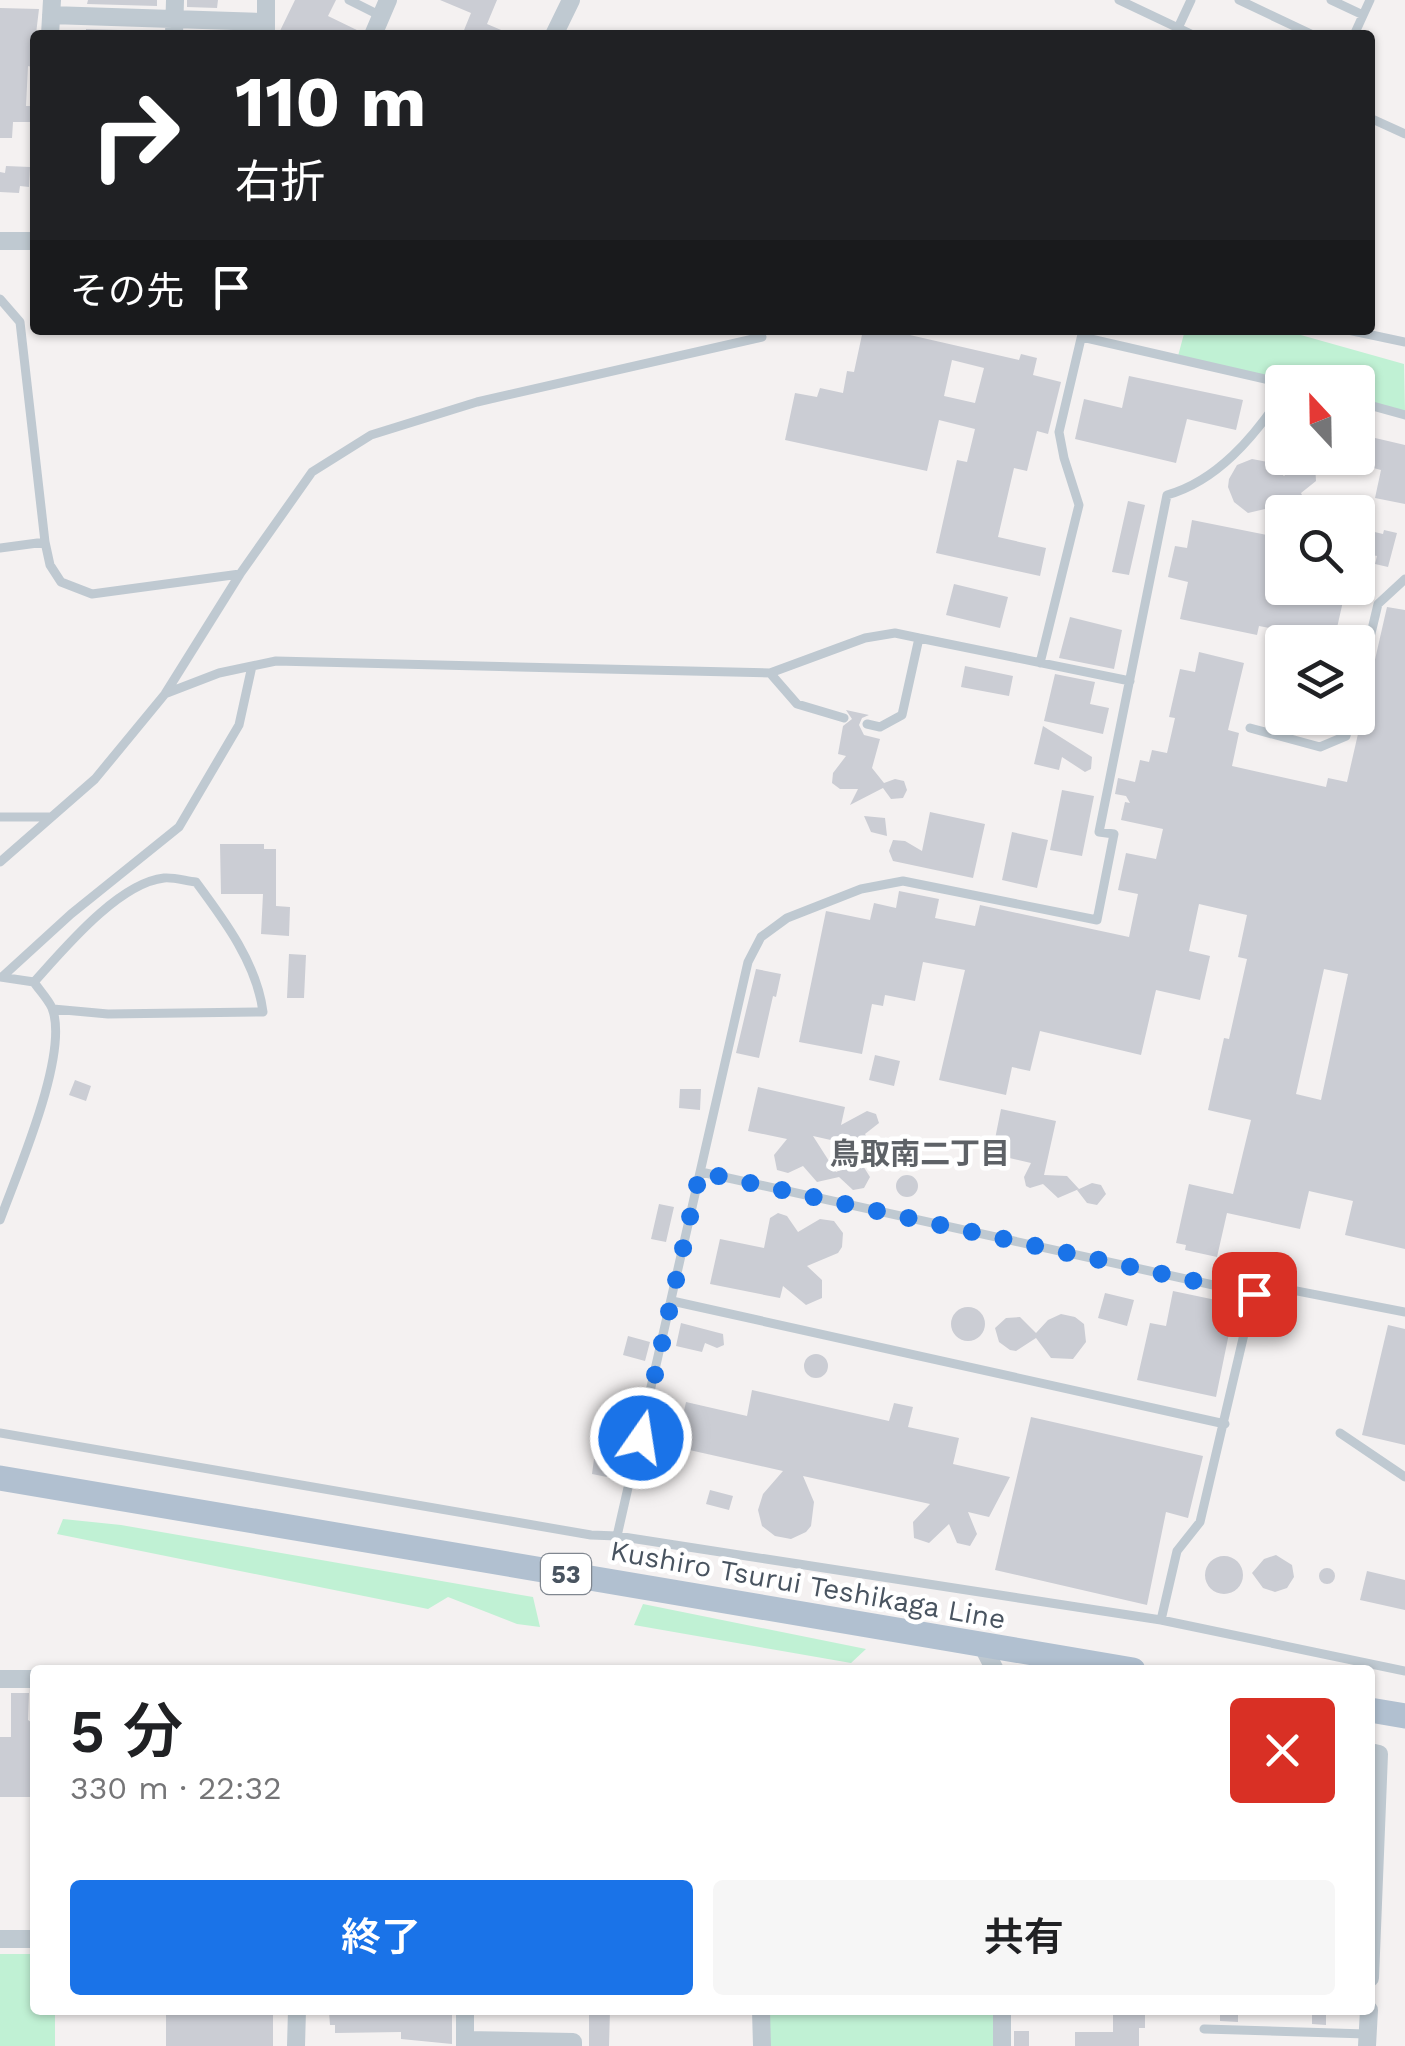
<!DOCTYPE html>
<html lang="ja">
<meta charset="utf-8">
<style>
body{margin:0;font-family:"Work Sans","Noto Sans JP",sans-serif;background:#f6f6f6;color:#202124;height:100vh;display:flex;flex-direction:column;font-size:38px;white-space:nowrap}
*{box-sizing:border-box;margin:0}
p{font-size:32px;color:#757577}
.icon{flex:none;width:55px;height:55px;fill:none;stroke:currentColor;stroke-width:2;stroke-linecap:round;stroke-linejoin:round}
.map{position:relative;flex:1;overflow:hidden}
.details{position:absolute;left:30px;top:1665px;width:1345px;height:350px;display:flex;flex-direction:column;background:#fff;border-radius:10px;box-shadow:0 2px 8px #0004}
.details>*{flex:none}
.hud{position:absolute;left:30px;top:30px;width:1345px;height:305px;border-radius:10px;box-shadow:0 2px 8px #0004;background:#202124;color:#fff;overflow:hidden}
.needle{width:65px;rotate:338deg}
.tools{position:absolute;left:1265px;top:365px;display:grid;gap:20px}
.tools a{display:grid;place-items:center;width:110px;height:110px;border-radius:10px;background:#fff;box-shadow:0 2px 8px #0004;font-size:50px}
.pin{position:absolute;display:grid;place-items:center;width:85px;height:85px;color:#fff;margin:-42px;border-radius:20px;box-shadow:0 5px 15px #0006}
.me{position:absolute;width:110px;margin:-55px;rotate:13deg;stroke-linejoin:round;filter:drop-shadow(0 0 8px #0008)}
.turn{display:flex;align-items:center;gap:35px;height:210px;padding:0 40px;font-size:45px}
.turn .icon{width:130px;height:130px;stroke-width:2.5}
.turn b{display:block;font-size:70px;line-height:85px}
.then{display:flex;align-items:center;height:95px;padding:0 40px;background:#0003;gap:20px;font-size:38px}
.round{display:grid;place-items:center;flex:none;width:105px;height:105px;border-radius:10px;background:#f6f6f6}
.headline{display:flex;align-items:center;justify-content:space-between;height:170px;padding:0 40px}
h1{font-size:60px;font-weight:600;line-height:75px}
.button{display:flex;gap:20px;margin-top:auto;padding:20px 40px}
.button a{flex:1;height:115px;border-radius:10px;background:#1a73e8;color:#fff;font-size:40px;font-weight:600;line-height:115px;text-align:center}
.button a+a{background:#f6f6f6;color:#202124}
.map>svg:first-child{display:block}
.green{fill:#c0f1d4}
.building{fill:#cbcdd4;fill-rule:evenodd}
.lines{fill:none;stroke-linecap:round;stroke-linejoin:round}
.lane{stroke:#bfc9d1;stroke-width:9}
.street{stroke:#bfc9d1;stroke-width:18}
.primary{stroke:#b1c0d0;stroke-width:25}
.route{stroke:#1a73e8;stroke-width:18;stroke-dasharray:0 32.4}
.labels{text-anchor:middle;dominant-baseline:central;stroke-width:9;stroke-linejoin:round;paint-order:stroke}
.shield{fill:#fff;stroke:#808790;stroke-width:2.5}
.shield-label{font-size:25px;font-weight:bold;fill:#495460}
.street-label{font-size:28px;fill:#495460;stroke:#fff}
.neighbourhood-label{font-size:30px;font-weight:bold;fill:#5e6267;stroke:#fff}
</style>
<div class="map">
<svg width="1405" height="2046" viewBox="0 0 1405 2046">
<rect width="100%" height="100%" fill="#f4f1f1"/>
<!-- green -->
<path class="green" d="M1185,330h98l121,34 1,48 -47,-10v-20h-71l-109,-26z
M63,1519l58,6 412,72 7,30 -23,-3 -69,-27 -20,12 -371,-75z
M643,1604l223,45 -15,14 -217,-38z
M0,1954h35v56h20v36h-55z
M765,2010h229v36h-228z"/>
<!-- building -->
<path class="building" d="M88,0h69v6l-70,-2z
M187,0h31l-1,8 -30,-1z
M295,0h41l-8,16 33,16v3h-83z
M440,0h57l-10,24 26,11h-51l9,-22z
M0,8l39,1 -7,58 -4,-1 -2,40h6l-1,16h-18l-1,16h-12z
M86,29l69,2v4h-69z
M6,166l24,1 -1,20 -9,-1 -1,7 -19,-1v-20l5,1z
M863,330h25l131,30 2,-6 16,4 -4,17 28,7 -13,52 -11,-3 -10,40 -13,-3 -16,69 48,11 -6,28 -104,-23 21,-93 10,2 8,-33 -36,-9 -12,51 -142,-31 10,-47 22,4 3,-9 23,5 4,-22 7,1zM952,360l32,8 -9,35 -31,-7z
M1129,376l114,24 -7,30 -49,-11 -11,44 -101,-24 9,-40 38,9z
M1358,434l47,11v59l-30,-6 6,-28 -23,-6z
M1252,459l16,3 16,14 15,-15 16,3 1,17 -15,12 9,19h-29l-5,-10 -11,7 -17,4 -14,-11 -6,-15 1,-8 8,-14z
M1128,501l17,4 -16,70 -17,-3z
M1192,520l90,18v50h64l-12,53 -75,-15 -2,9 -77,-16 8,-37 -20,-5 7,-31 12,2z
M1358,528l25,6 1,-4 13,3 -9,34 -13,-3 2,-8 -19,-4z
M954,584l54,13 -8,31 -54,-13z
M1387,607l18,3v639l-60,-14 8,-34 -44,-10 -9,38 -73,-16 -10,44 -32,-7 1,-5 -10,-2 13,-59 44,10 18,-74 -43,-10 16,-72 5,1 18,-80 -9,-2 9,-42 -48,-11 -10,47 21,5 -10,44 -44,-10 -15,65 -101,-24 -10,40 -18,-4 -6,28 -67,-15 26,-110 -42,-8 -8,39 -30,-6 -2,11 -11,-2 -10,50 -63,-12 27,-131 44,9 4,-17 22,5 3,-17 40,8 -4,19 40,8 5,-21 149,32 9,-43 -20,-4 8,-37 30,6 7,-30 -42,-9 4,-18 5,1 -4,-7 -11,-2 3,-16 17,4 5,-22 9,2 3,-12 15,3 8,-35 -6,-1 11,-48 15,3 4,-20 45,11 -16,67 11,3 -7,33 94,21 2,-9 19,4zM1324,969l24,5 -27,126 -25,-6z
M1070,617l52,13 -8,39 -55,-11z
M965,666l48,10 -4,20 -48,-9z
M1055,674l40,8 -5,22 19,4 -6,26 -59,-13z
M846,710l23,5 -7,3 -3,7 5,10 16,4 -8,29 12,15 11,-4 9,2 3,9 -4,8 -12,1 -8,-11 -33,17 8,-16h-18l-8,-6 1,-10 13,-17 -8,-2 5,-28 9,-7z
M1314,718h15l-4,16 -14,-4z
M1043,726l49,31 -1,12 -6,3 -23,-15 -3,13 -25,-6z
M1062,790l32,6 -12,60 -32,-6z
M930,812l55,12 -12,54 -80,-17 -4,-10 4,-11 12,1 17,10z
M864,816l21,2 2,18 -16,-4z
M1012,832l36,8 -11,48 -35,-8z
M220,844h44v5h12v57l14,1 -1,29 -28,-2 2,-40h-42z
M289,954l17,1 -2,43h-17z
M756,969l25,5 -5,23 -3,-1 -14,62 -23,-5z
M875,1055l25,6 -6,25 -25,-6z
M75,1080l16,6 -5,15 -17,-6z
M758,1087l87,20 -4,18 26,-14 9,3 3,9 -14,11 10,16 -62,-14 23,36 24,-11 10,16 -6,11 -11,2 -14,-13 -22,5 -14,-16 -15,7 -11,-3 -3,-15 13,-16 -39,-8z
M680,1089h21l-1,21 -21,-2z
M1001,1109l55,12 -12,54 23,1 12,13 -21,9 -15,-14 -13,4 -4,-2 -2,-9 7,-14 -39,-9z
M896 1186a11 11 0 1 1 22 0a11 11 0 1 1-22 0Z
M1092,1183l9,2 5,9 -9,11 -10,-2 -10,-13z
M659,1204l15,3 -8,35 -15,-3z
M778,1213l9,3 11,16 22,-13 14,2 9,12 -1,14 -4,6 -31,13 15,14v18l-16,7 -23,-19 -3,12 -70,-14 10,-45 44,9 6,-30z
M1173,1291l62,13 -19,93 -79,-17 13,-57 16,3z
M1105,1293l29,7 -7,26 -29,-8z
M951 1324a17 17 0 1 1 34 0a17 17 0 1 1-34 0Z
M1061,1314l14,3 9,7 2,18 -13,17 -22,-1 -15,-20 -20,13 -6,-1 -11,-8 -4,-14 11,-10 14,-1 16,16 12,-13z
M681,1323l42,11 1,11 -7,3 -12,-5 -3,9 -26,-6z
M1388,1325l17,4v116l-43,-10z
M628,1336l22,6 -5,19 -22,-6z
M804 1366a12 12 0 1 1 24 0a12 12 0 1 1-24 0Z
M752,1390l137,31 5,-18 19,4 -5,20 51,11 -6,26 57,13 -21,40 -21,-5 9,22 -7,12 -13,-3 -8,-19 -20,19 -15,-5 -1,-16 17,-18 -127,-28 11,26 -3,24 -5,6 -15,7 -16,-3 -13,-10 -4,-16 5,-16 20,-23 -107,-24 10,-45 61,14z
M1031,1417l172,39 -15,62 -22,-6 -19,93 -152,-35z
M594,1459l17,4 -4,14 -15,-3z
M710,1490l23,6 -4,14 -23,-6z
M1276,1555l16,10 2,12 -7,11 -12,4 -12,-4 -11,-15 12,-14z
M1205 1575a19 19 0 1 1 38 0a19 19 0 1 1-38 0Z
M1319 1576a8 8 0 1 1 16 0a8 8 0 1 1-16 0Z
M1367,1571l38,9v30l-45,-10z
M11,1693h18l-1,27 7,5v72h-35v-60h11z
M166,2010h107v36h-107z
M335,2010h117v34l-51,-5v-7l-66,1v-8h-5l-1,-13z
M589,2010h21l-1,36h-20z
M1220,2010h18v12l-18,-1z
M1312,2010h14v15l-14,-1z
M1145,2011v17h-6v18h-64v-14h38v-20z
M1014,2031h15v15h-15z"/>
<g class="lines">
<!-- lane -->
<path class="lane" d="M349,0l32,16
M1119,0l74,35
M1239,0l74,35
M1331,0l32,15
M1178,28l13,-28
M1354,35l16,-35
M1370,118l35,16
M0,299l20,23 25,220 5,23 11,17 31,12 148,-20
M1348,330l57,12
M1082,337l200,46
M1358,402l47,13
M0,548l45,-6
M919,638l211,43
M1040,663l39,-158 -15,-47 -5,-26 24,-102
M770,673l27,31 47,14
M1358,688l20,-84 27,-25
M167,693l52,-20 57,-12 494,12 95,-35 30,-5 24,5 -17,77 -22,12 -13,-3
M1250,728l70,19 26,-11 4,-18
M0,817h51
M0,862l95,-83 70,-85 75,-120 72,-102 59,-37 106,-33 285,-65
M0,977l34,5c5,8 14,17 18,26 18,45 -35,165 -52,212
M2,977l69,-63 108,-87 60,-102 13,-59
M34,982c29,-32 84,-99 130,-104 10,-1 22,3 32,4 29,39 61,82 67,130l-155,2 -55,-5
M701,1172l553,122
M672,1301l553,123
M1405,1312l-149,-29 -56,239 -23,29 -16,69 244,51
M0,1433l591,102 26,1 544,84
M1340,1433l65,44
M617,1536l131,-574 13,-25 26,-19 74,-29 42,-8 194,39 17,-86 -15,-2 68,-337c50,-14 87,-58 115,-100
M1204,2029l162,5"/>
<!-- street -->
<path class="street" d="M51,15l214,7
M50,35l2,-35
M174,35l1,-35
M266,35v-35
M373,35l15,-35
M554,35l17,-35
M0,241h35
M982,1645l13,25
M0,1679h35
M1370,1752l9,2 -9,224
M0,1939h35
M761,2010l1,36
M1002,2010v36
M465,2040l108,2v4
M296,2046l1,-36
M465,2046v-36
M1367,2046l2,-36"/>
<!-- primary -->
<path class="primary" d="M0,1478l1133,192
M1370,1710l35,6"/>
</g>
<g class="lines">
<!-- route -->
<path class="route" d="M641,1438l59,-266 554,122"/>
</g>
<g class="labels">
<!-- shield labels -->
<rect class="shield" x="541" y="1554" width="50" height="40" rx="8"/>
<g class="shield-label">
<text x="566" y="1574">53</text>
</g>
<!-- street labels -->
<g class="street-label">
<text transform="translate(808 1585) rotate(10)">Kushiro Tsurui Teshikaga Line</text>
</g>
<!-- neighbourhood labels -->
<g class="neighbourhood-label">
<text x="920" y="1153">鳥取南二丁目</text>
</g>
</g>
</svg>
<div class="tools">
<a><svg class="needle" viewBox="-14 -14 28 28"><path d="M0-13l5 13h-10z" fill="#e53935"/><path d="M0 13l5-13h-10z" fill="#757577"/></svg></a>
<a><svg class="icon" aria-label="search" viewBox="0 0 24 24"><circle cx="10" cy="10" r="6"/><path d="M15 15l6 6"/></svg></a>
<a><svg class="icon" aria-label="layers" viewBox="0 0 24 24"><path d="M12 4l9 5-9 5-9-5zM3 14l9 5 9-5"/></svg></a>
</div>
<div class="pin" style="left:1254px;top:1294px;background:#d93025"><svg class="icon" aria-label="arrive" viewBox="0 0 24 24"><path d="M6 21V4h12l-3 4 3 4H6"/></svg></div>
<svg class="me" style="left:641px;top:1438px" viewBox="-20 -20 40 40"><circle r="17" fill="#1a73e8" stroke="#fff" stroke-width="3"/><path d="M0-11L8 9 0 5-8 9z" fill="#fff"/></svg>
<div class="hud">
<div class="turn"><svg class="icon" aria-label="right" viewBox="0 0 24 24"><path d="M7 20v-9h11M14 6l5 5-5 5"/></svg><div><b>110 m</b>右折</div></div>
<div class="then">その先<svg class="icon" aria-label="arrive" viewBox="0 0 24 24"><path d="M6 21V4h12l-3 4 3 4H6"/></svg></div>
</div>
<section class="details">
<div class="headline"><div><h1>5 分</h1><p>330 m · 22:32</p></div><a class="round" style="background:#d93025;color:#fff"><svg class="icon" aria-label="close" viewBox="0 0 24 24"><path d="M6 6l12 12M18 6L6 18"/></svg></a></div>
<div class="button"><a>終了</a><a>共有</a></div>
</section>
</div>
